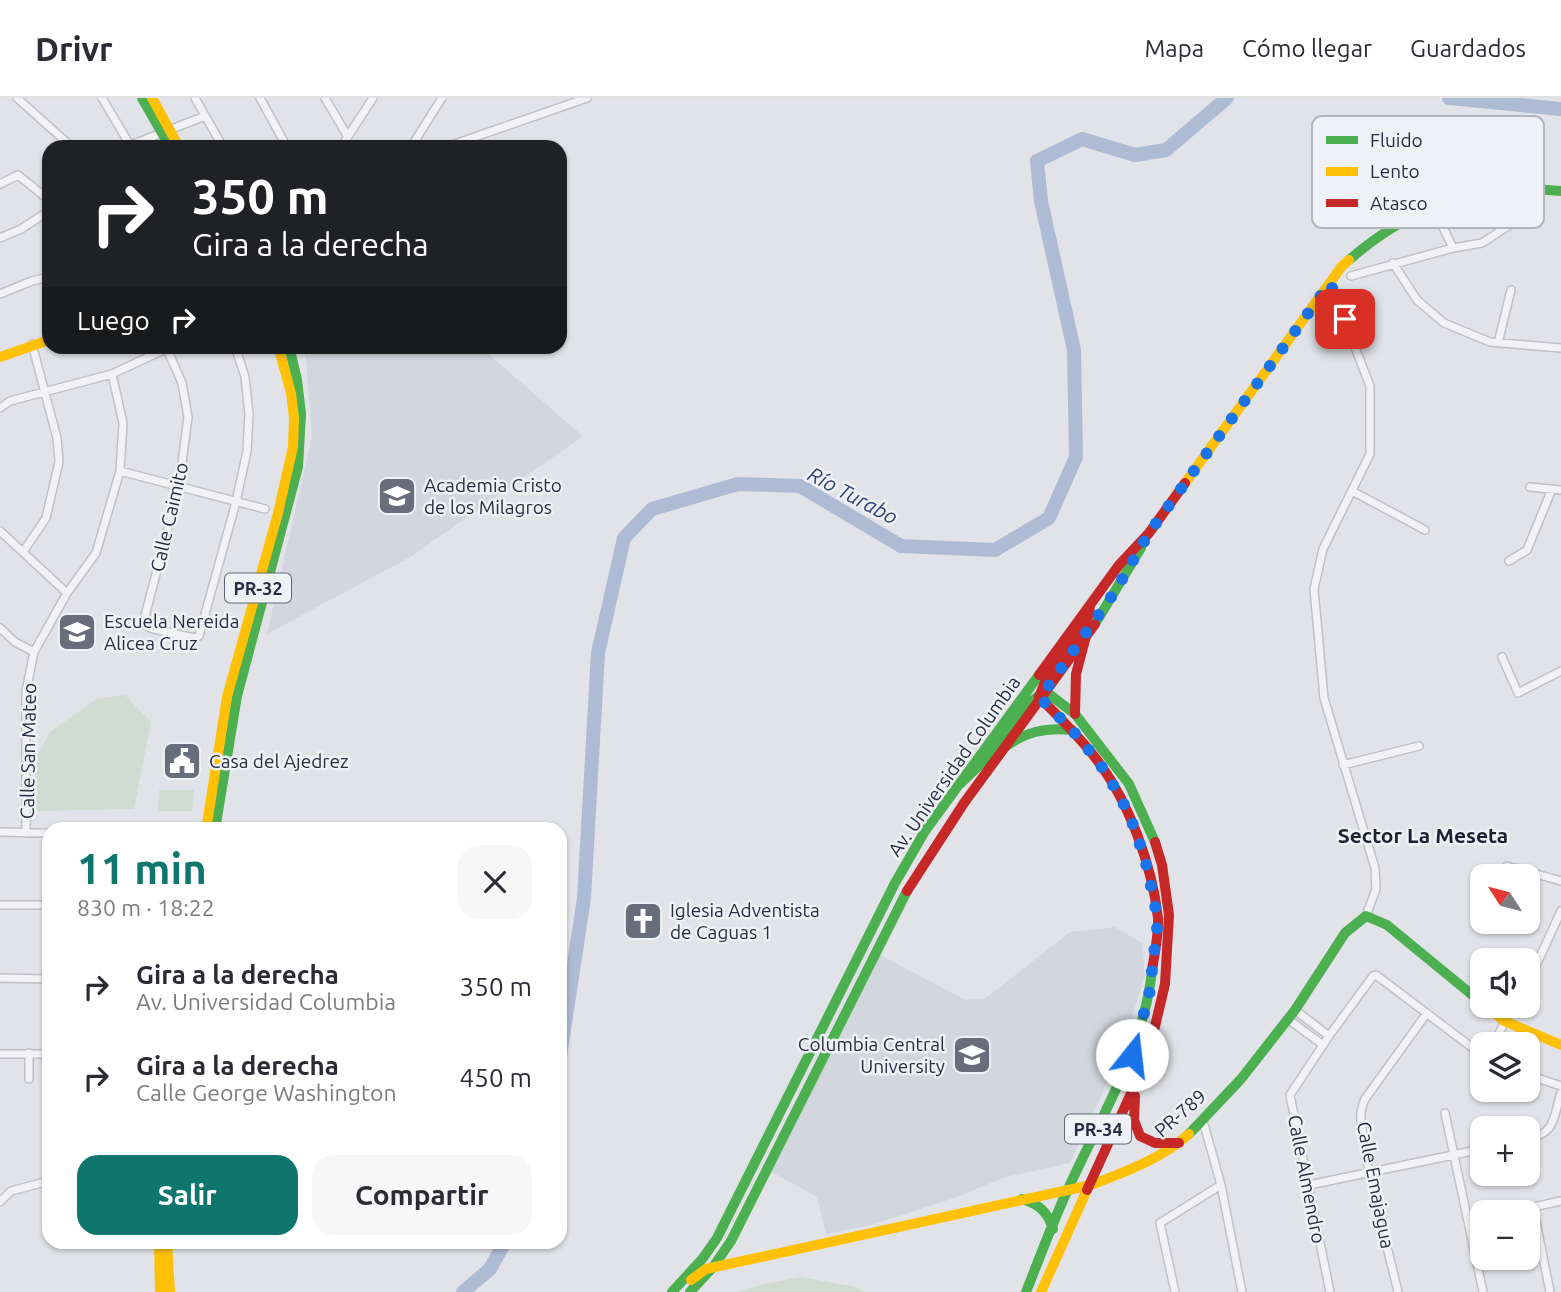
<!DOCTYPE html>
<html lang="es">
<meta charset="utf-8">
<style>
body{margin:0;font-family:Ubuntu,sans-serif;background:#f7f7f7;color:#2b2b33;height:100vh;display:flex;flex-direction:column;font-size:26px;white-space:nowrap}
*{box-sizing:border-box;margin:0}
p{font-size:23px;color:#7c7c81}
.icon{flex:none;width:38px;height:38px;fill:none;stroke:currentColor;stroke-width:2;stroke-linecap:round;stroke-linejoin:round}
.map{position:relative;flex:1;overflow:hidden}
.side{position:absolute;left:42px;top:724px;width:525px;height:427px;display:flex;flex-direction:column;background:#fff;border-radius:21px;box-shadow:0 2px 5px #0004}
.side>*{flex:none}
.banner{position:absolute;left:42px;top:42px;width:525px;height:214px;border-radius:21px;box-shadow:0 2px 5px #0004;background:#202124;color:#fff;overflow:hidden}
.needle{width:46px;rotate:306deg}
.fabs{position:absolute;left:1470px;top:766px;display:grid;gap:14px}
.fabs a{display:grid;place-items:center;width:70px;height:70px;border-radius:14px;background:#fff;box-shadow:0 2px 5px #0004;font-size:35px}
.pin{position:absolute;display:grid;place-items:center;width:60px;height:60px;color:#fff;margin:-30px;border-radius:14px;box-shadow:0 4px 10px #0006}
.me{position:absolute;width:77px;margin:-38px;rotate:16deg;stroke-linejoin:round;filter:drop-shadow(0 0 5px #0008)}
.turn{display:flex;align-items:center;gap:24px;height:147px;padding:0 35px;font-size:32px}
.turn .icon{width:91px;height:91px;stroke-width:2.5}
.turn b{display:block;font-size:49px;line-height:60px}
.then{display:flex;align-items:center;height:66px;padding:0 35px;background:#0003;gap:14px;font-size:26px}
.round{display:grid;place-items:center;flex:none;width:74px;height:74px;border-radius:21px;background:#f7f7f7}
.summary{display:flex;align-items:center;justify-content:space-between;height:119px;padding:0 35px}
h1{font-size:42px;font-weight:700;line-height:52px;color:#0f766e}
.button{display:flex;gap:14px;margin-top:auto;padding:14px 35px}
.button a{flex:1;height:80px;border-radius:21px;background:#0f766e;color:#fff;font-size:28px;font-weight:700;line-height:80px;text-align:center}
.button a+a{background:#f7f7f7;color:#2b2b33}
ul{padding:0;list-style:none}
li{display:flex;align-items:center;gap:21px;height:91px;padding:0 35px}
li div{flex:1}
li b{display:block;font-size:26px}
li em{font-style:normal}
header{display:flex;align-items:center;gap:42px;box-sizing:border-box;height:98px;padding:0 35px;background:#fff;border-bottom:2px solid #e1e1e2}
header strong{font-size:33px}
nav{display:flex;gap:38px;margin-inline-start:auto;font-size:24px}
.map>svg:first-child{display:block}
.built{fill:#d2d6de}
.green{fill:#d0dbd2}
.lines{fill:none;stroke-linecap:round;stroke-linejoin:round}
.river{stroke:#aebbd4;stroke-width:14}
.street-casing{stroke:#c0c1c6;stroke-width:10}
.street{stroke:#f2f2f4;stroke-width:7}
.fast{stroke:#4caf50;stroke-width:10}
.slow{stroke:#ffc107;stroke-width:10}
.jam{stroke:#c62828;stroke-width:10}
.route{stroke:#1a73e8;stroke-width:12;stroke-dasharray:0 21.6}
.labels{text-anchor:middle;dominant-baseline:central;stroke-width:5;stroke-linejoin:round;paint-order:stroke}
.shield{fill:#eff1f7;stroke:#636878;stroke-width:2}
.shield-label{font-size:18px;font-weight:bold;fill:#272d42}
.poi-label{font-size:19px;fill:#272d42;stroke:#eff1f7;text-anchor:start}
.street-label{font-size:19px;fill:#272d42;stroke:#eff1f7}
.water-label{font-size:21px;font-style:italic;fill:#2f4578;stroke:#eff1f7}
.neighbourhood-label{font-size:21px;font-weight:bold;fill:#1a1f32;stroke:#eff1f7}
.key{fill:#eff1f7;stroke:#b3b6c1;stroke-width:2}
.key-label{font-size:19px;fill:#272d42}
</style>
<header>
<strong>Drivr</strong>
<nav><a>Mapa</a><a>Cómo llegar</a><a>Guardados</a></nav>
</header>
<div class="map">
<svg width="1561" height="1194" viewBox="0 0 1561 1194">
<rect width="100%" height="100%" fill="#e2e3e8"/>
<!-- built -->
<path class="built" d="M305,249h175l103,89 -171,120 -145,78 45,-197z
M1115,829l27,16 3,32 -16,51 -30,75 -29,62 -65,14 -48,20 -86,28 -45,9 -9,-37 -47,-26 108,-217 88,46 20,-2 84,-66z"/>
<!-- green -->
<path class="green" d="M125,597l26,27 -17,87 -98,2 -1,-51 15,-28 46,-33z
M159,692h35l-2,21h-34z
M801,1179l55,10 8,5h-127l27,-8z"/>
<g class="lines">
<!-- river -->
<path class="river" d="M1449,0l112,11
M560,958l24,-158 14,-245 26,-115 28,-29 86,-25 62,2 101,60 94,4 54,-32 27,-61 -2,-107 -33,-149 -4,-40 45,-22 53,16 31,-5 61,-52
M463,1194l27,-23 15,-27"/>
<!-- street casing -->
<g class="street-casing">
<path id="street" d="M17,0l55,49
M102,0l28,47
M195,0l28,49
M260,0l27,49
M325,0l23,39
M126,49l79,-31
M341,49l32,-49
M411,49l31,-49
M446,49l141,-49
M0,86l18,-9 31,25
M1433,108l20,42
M0,140l21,-9 28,-18
M1393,165l24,37 27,23 46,19 71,6
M1351,178l102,-28 29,-5 46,-30
M1330,185l40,103v68l-47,95 -9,40 10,109 51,170 1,21 -10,27
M0,196l32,-13 17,-4
M1498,245l13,-53
M167,251l15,34 6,34 -9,69 -34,130v9l5,3 44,10 5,-2 37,-134 11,-51 2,-37 -4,-37 -10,-31
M0,310l10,-7 102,-27 60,-28
M120,373l145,38
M1530,389l31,3
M1352,393l73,39
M0,433l67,62
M23,454l23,-34 13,-56 -2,-24 -25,-94
M1509,463l18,-11 25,-61
M0,530l15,14 19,10
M1502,559l16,36 43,-22
M1343,667l76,-19
M0,734l49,1
M26,735v-142l8,-39 33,-59 29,-40 24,-82 3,-48 -11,-49
M1507,768l54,15
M0,807h49
M0,880l49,1
M1528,885l33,-72
M1295,912l34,26
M1288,921l35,26
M1493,947l20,-39
M29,955v26
M0,956h49
M1528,977l33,11
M1445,1015l38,179
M1203,1023l18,64 21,107
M1528,1041c28,-6 25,-21 33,-46
M1309,1087l173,-36
M0,1104l11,-11 38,-10
M1533,1109l17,85
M1506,1115l55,-12
M1469,1123l13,-3
M1175,1194l-15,-69 61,-38
M1330,1194l-40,-197 39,-59 44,-60 3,-1 106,80
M1398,1194c-13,-56 -31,-115 -37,-172 -1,-7 1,-14 4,-21l62,-86"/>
</g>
<!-- street -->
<use href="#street" class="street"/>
<!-- fast -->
<path class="fast" d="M142,0l28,49
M1349,162c62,-54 129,-78 212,-69
M1095,526l46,-76
M1002,651c23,-17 42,-22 70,-19
M960,686l22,-21 41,-55 22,-17 30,23 54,70 26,58
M215,732l22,-134 61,-229 3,-53 -4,-34 -8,-34
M1189,1036l52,-55 54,-69 50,-77 21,-17 21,9 95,78
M1022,1101c17,5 26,13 31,30
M672,1194l31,-34 14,-20 178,-355 30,-52 114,-156
M690,1194l23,-25 18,-26 176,-350
M1026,1194c14,-35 27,-71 43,-105 32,-71 74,-136 83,-216"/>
<!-- slow -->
<path class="slow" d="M152,0l27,49
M0,259l49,-17
M1185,385l157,-217 7,-6
M206,732l21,-133 51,-184 15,-66 1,-29 -3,-25 -13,-47
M1486,908l18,15 57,24
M159,1144l1,50
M167,1144l3,50
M691,1182l15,-11 385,-84c34,-13 70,-26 98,-51
M1041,1194l46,-102"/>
<!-- jam -->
<path class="jam" d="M1090,507l-1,10 -41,60 -9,22c20,20 41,40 58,63 32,42 55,105 61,158 1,17 -4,37 -6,53
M1039,577l80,-110 30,-32 36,-50
M1075,616l1,-40 10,-38
M907,793l57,-88 131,-179
M1135,998l-1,24 6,16 15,7h24
M1087,1092l61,-134 17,-72 4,-69 -7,-50 -7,-23"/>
</g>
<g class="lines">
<!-- route -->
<path class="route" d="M1132,957l17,-59 9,-76 -11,-53 -12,-38 -14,-31 -23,-37 -26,-31 -32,-32 74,-105 35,-60 181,-250 15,36"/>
</g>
<!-- icons -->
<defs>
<g id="school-square" transform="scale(2.0125)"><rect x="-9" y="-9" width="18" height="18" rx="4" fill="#686d7c" stroke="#eff1f7"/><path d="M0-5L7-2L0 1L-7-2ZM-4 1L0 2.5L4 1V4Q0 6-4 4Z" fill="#fff"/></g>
<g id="civic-square" transform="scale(2.0125)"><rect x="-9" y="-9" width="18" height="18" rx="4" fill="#686d7c" stroke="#eff1f7"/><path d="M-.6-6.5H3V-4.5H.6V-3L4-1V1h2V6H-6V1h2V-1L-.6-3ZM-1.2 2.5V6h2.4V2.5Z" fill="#fff"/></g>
<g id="church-square" transform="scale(2.0125)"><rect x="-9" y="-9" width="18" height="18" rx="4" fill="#686d7c" stroke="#eff1f7"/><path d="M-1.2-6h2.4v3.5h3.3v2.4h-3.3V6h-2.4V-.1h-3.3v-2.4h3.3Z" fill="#fff"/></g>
<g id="university-square" transform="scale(2.0125)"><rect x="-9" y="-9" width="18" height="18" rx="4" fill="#686d7c" stroke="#eff1f7"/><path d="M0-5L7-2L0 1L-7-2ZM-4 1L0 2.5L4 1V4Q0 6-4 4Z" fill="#fff"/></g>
</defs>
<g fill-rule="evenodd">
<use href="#school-square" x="397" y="398"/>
<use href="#school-square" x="77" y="534"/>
<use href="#civic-square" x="182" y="663"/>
<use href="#church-square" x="643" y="823"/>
<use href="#university-square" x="972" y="957"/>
</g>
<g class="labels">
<!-- shield labels -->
<g class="shield">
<rect x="225" y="475.5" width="66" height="29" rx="5"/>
<rect x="1065" y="1016.5" width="66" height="29" rx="5"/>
</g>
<g class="shield-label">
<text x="258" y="490">PR-32</text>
<text x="1098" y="1031">PR-34</text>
</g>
<!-- poi labels -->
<g class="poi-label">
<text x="424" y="387">Academia Cristo<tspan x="424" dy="22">de los Milagros</tspan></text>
<text x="104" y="523">Escuela Nereida<tspan x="104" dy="22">Alicea Cruz</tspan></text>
<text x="209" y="663">Casa del Ajedrez</text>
<text x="670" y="812">Iglesia Adventista<tspan x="670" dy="22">de Caguas 1</tspan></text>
<text x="945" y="946" text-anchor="end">Columbia Central<tspan x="945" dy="22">University</tspan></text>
</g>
<!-- street labels -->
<g class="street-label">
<text transform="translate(169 419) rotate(-77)">Calle Caimito</text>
<text transform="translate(28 653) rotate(-89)">Calle San Mateo</text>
<text transform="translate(954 668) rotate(-55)">Av. Universidad Columbia</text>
<text transform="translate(1180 1015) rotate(-41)">PR-789</text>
<text transform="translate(1307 1081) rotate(79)">Calle Almendro</text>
<text transform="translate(1376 1087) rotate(79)">Calle Emajagua</text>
</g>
<!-- water labels -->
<g class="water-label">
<text transform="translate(853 397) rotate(28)">Río Turabo</text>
</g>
<!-- neighbourhood labels -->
<g class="neighbourhood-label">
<text x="1423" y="737">Sector La Meseta</text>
</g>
</g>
<!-- legend -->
<rect x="1312" y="18" width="232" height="112" rx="10" class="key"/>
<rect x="1326" y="38" width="32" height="8" fill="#4caf50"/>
<rect x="1326" y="69" width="32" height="9" fill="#ffc107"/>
<rect x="1326" y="101" width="32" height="8" fill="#c62828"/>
<g class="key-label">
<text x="1370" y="49">Fluido</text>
<text x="1370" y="80">Lento</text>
<text x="1370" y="112">Atasco</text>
</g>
</svg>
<div class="fabs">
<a><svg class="needle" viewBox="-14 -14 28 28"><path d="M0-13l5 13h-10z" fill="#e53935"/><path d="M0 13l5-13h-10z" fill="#7c7c81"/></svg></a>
<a><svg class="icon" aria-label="sound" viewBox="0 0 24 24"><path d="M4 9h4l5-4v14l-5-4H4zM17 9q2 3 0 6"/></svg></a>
<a><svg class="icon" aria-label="layers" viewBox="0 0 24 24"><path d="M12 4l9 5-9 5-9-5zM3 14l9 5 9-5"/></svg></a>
<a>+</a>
<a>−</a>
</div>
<div class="pin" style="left:1345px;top:221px;background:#d93025"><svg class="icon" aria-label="arrive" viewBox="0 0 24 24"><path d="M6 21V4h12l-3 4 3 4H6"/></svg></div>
<svg class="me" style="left:1132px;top:957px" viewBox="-20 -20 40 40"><circle r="19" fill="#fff"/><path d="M0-13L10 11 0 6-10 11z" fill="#1a73e8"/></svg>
<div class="banner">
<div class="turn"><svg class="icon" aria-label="right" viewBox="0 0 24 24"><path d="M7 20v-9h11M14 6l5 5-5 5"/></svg><div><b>350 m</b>Gira a la derecha</div></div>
<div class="then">Luego<svg class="icon" aria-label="right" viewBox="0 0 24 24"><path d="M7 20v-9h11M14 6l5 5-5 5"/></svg></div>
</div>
<section class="side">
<div class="summary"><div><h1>11 min</h1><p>830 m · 18:22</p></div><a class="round"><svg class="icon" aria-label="close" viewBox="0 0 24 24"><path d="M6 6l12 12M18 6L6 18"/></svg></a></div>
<ul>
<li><svg class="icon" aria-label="right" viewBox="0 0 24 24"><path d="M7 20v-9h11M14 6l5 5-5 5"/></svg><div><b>Gira a la derecha</b><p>Av. Universidad Columbia</p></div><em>350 m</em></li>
<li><svg class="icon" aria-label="right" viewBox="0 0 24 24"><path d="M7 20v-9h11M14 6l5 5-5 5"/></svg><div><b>Gira a la derecha</b><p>Calle George Washington</p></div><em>450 m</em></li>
</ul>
<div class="button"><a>Salir</a><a>Compartir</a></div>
</section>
</div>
